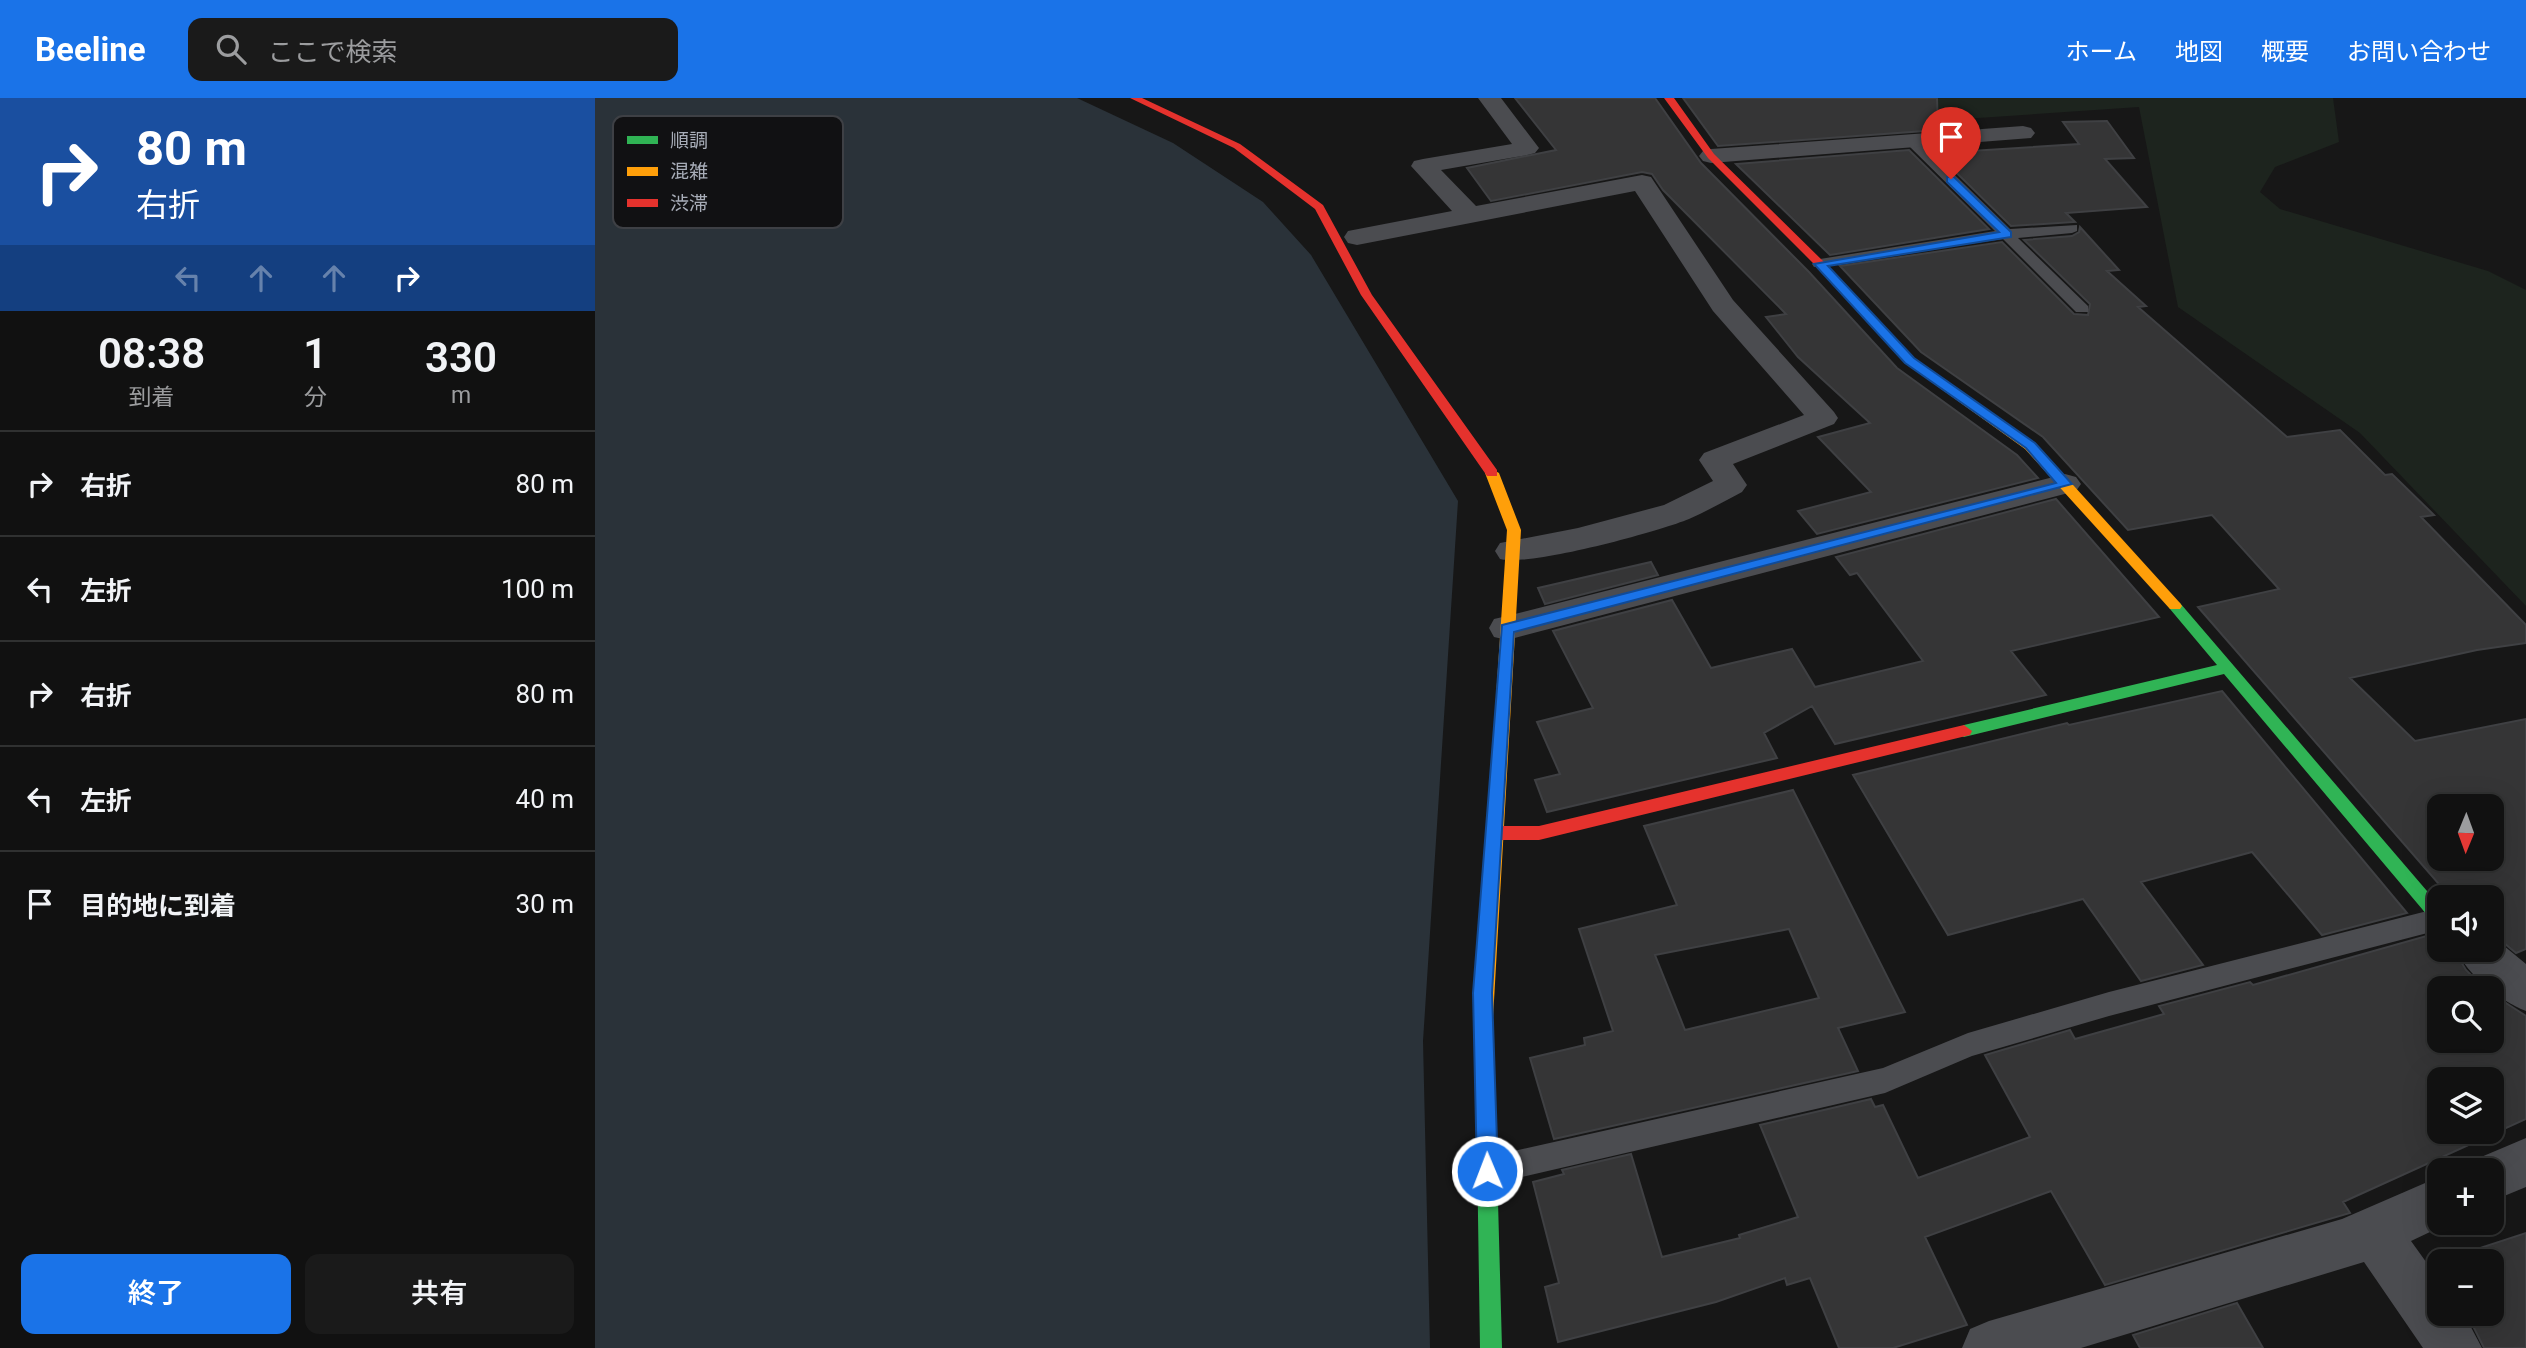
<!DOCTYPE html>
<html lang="ja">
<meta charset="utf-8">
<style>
body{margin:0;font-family:Roboto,"Noto Sans JP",sans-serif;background:#1a1a1a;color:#f1f3f6;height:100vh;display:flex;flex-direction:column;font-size:26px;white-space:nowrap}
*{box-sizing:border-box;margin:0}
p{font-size:23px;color:#9c9d9f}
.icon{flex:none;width:38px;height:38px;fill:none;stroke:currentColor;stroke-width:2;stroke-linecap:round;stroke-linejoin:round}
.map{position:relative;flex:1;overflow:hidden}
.sheet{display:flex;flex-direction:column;background:#111;width:595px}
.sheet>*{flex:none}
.hud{background:#1a4fa0;color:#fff;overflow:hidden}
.needle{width:46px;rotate:181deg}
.buttons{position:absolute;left:1832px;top:696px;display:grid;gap:14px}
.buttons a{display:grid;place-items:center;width:77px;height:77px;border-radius:14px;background:#111;box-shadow:0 7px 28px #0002,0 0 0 2px #303131;font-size:35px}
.pin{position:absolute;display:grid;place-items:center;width:60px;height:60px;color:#fff;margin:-72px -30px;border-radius:50% 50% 50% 0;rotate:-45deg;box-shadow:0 0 7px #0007}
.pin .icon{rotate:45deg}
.me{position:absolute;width:77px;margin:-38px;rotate:359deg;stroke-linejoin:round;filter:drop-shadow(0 0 5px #0008)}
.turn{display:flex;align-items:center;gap:24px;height:147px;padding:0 21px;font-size:32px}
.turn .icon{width:91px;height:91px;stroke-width:2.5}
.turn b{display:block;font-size:49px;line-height:60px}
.lanes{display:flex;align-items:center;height:66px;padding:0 21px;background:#0003;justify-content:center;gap:35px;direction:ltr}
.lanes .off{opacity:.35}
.eta{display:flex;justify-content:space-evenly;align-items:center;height:119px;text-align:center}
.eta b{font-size:42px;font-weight:600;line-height:49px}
.cta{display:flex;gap:14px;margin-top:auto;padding:14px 21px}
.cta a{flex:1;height:80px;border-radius:14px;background:#1a73e8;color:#fff;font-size:28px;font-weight:600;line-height:80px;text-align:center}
.cta a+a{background:#1a1a1a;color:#f1f3f6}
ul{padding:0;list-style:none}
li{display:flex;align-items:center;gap:21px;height:105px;padding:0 21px;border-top:2px solid #303131}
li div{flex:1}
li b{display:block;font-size:26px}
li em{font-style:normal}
header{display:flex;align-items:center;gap:42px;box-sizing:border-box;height:98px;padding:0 35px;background:#1a73e8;color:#fff}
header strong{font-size:33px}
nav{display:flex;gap:38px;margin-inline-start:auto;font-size:24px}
.search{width:490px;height:63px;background:#1a1a1a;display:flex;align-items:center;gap:18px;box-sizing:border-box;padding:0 24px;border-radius:14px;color:#9c9d9f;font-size:26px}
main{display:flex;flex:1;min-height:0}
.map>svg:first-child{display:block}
.green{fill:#1d241e}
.water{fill:#2a3239}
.building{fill:#353536;stroke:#3f4043;stroke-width:2;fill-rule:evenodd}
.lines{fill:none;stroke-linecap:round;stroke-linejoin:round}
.lane{fill:#4b4c50;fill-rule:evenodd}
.street{fill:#4b4c50;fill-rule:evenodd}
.fast{fill:#30b455;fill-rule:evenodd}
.slow{fill:#ff9f0a;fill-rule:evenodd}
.jam{fill:#e5322d;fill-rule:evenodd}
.route{fill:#1a73e8;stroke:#114b97;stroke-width:2}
.key{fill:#111113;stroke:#3e4045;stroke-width:2}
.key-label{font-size:19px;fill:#a8adb8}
</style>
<header>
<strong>Beeline</strong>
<div class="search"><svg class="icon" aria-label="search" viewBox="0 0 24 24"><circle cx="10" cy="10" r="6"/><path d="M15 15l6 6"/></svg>ここで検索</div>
<nav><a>ホーム</a><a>地図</a><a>概要</a><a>お問い合わせ</a></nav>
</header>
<main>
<section class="sheet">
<div class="hud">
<div class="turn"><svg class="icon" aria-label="right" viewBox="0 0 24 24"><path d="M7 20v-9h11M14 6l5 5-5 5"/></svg><div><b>80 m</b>右折</div></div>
<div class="lanes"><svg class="icon off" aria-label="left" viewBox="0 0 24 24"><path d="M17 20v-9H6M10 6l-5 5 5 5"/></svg><svg class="icon off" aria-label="ahead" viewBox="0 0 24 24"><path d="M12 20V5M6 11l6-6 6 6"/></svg><svg class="icon off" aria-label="ahead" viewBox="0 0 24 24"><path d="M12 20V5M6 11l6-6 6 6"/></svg><svg class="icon" aria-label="right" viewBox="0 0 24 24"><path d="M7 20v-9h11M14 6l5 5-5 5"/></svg></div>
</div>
<div class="eta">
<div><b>08:38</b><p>到着</p></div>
<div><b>1</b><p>分</p></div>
<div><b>330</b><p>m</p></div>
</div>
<ul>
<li><svg class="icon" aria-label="right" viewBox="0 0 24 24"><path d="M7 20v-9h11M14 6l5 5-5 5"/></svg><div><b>右折</b></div><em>80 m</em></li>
<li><svg class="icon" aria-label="left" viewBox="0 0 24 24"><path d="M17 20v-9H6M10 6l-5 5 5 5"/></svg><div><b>左折</b></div><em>100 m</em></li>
<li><svg class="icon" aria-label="right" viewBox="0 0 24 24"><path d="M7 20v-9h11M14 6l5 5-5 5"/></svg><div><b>右折</b></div><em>80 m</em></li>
<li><svg class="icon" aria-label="left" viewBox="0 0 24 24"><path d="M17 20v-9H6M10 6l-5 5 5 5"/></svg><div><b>左折</b></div><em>40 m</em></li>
<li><svg class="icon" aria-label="arrive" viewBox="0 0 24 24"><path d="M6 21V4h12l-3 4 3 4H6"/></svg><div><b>目的地に到着</b></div><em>30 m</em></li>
</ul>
<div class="cta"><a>終了</a><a>共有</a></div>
</section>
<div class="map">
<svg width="1931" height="1250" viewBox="0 0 1931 1250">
<rect width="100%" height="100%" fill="#171717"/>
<!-- green -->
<path class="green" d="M1304,0h434l6,44 -64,25 -15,25 20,17 208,62 38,19v316l-166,-173 -182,-126 -39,-200 -220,15z"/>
<!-- water -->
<path class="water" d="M0,0h482l96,45 90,59 48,53 147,246 -35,540 7,307h-835z"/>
<!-- building -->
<path class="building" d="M920,0h140l46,65 108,109 88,96 120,87 21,23 -221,56 -19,-23 73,-19 -53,-55 52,-14 -72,-66 -32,-40 20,-3 -123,-124 -11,-16 -10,-2 -151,29 -24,-33 89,-18z
M1088,0h254l1,32 -220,16z
M1512,23l27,37 -29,1 42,48 -81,6 9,9 -64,4 -80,-78h8v5l140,-9 -16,-22z
M1314,52l80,79 -159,26 -94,-91z
M1485,129l39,43 -12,1 39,35 -8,1 149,130 53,-7 45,45 7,-1 42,41 -13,2 105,108v18l-49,7 -127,28 65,63 111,-22v230l-10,4 -24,-20v-35h-41l-253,-291 81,-18 -67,-74 -84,15 -85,-93 -122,-85 -81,-86 162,-24 72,72 14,1 2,-11 -66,-64 48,-4 7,-4zM1844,709h53v52h-53z
M1461,401l103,118 -148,34 35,44 -211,49 -23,-38 -48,27 13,25 -230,54 -12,-32 25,-6 -23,-52 56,-14 -40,-77 119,-31 39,68 81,-19 23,38 108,-26 -66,-88 -7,2 -14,-18z
M1056,464l7,13 -113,29 -7,-16z
M1627,593l185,222 -85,22 -70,-83 -111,30 62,83 -62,16 -58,-82 -135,36 -95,-160 214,-52 2,2z
M1198,692l112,222 -67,16 20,43 -304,68 -24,-81 55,-13 -1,-7 29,-7 -34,-102 98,-24 -33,-79zM1194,831l30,69 -134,32 -30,-75z
M1835,837l9,2v13h15l12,20 19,19h-46v52h53v-47l34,22v103l-183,83 7,11 -245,72 -54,-94 -126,46 42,88 -74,23h-54l-29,-70 -23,7 -2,-7 -69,24 -158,40 -13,-55 14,-4 -26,-101 31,-8 -2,-4 69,-16 31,103 78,-19 -1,-3 59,-18 -38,-92 111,-26 4,8 8,-2 35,73 112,-41 -45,-82 85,-25 5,9 89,-25 -5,-8 91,-24 3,3zM1844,982h53v52h-53z
M1931,1135v115h-42l-17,-34h25v-52h-53v14l-8,-12z
M1642,1205l26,45h-123l-7,-13z"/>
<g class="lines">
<!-- lane -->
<path class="lane" d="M1314,42h10l91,89 67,-4v6l-5,2 -54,5 70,68v6h-12l-73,-73 -189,28 -2,-3 8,-5 175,-28 -86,-85z
M1844,810v22l-330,86 -137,40 -87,37 -398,92 -10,-4 -5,-10 5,-10 10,-4 396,-89 85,-35 141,-41z"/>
<!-- street -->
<path class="street" d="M883,0h23l38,50 -4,5 -8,2 -86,15 35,36 166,-31 9,2 82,123 101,112 4,6 -4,6 -101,40 14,21 -5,7c-17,9 -35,19 -53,27 -32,13 -160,48 -189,40l-5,-8 5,-8 78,-15 86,-23 49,-24 -14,-21 5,-7 100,-38 -91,-104 -78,-120 -278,54 -9,-2 -4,-6 4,-6 104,-20 -41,-45 3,-5 9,-2 89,-15z
M1428,28l8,2 4,5 -4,5 -320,25 -8,-2 -4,-5 4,-5 8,-2z
M1470,376l11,3 5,7 -5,7 -569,149 -13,-3 -5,-9 5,-9 13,-3z
M1897,838l34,28v47c-26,-10 -58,-36 -70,-61h36z
M1931,1040v49l-34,14v-30h-22l4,-11z
M1844,1079v46h10l-38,18 28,39v34h25l18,34h-59l-59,-86 -283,86h-119l8,-19 19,-8 353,-102z"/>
<!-- fast -->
<path class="fast" d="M1580,503l5,2 259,302v19l-6,-2 -209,-248 -260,63 -6,-2 -2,-4 8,-6 253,-60 -47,-56 -2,-3z
M889,912l7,2 2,6 9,330h-22l-5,-330 2,-6z"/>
<!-- slow -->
<path class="slow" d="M1295,238l4,2 19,19 122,86 145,160 2,3 -2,3h-10l-145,-160 -120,-86 -21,-23z
M897,371l7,4 22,57 -28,488 -2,6 -7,2 -7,-2 -2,-6 32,-488 -22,-57z"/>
<!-- jam -->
<path class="jam" d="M535,0h12l98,46 83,61 49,90 125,175v6h-10l-126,-181 -46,-86 -81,-61z
M1069,0h10l40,56 110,108 70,76v4h-8l-70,-76 -108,-108z
M1369,627l8,6 -2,4 -431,105h-45l-6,-2 -2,-5 2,-5 6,-2h45z"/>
</g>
<!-- route -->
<path class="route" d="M1352,79h7l57,55v5l-183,29 86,92 121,85 37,41 -558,148 -22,361 6,178 -3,7 -8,3 -7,-3 -3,-7 -4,-178 29,-368 554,-142 -30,-35 -121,-85 -91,-99 185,-32 -52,-50z"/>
<!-- legend -->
<rect x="18" y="18" width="230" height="112" rx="10" class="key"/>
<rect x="32" y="38" width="31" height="8" fill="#30b455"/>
<rect x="32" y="69" width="31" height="9" fill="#ff9f0a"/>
<rect x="32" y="101" width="31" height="8" fill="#e5322d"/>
<g class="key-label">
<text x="75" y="49">順調</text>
<text x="75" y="80">混雑</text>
<text x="75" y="112">渋滞</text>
</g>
</svg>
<div class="buttons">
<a><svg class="needle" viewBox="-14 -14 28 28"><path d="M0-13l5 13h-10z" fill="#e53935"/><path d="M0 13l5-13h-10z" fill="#9c9d9f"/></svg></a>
<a><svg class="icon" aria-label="sound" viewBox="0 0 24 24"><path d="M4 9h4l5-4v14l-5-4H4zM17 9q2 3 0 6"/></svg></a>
<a><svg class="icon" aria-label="search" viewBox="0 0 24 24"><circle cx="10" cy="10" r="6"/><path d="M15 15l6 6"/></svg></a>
<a><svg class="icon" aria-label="layers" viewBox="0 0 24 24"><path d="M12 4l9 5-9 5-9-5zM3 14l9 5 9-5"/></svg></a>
<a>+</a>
<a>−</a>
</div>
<div class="pin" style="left:1356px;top:81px;background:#d93025"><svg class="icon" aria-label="arrive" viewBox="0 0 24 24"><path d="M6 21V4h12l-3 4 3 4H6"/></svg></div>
<svg class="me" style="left:892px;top:1073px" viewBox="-20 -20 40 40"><circle r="17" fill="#1a73e8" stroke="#fff" stroke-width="3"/><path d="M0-11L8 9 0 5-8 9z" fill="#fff"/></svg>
</div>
</main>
